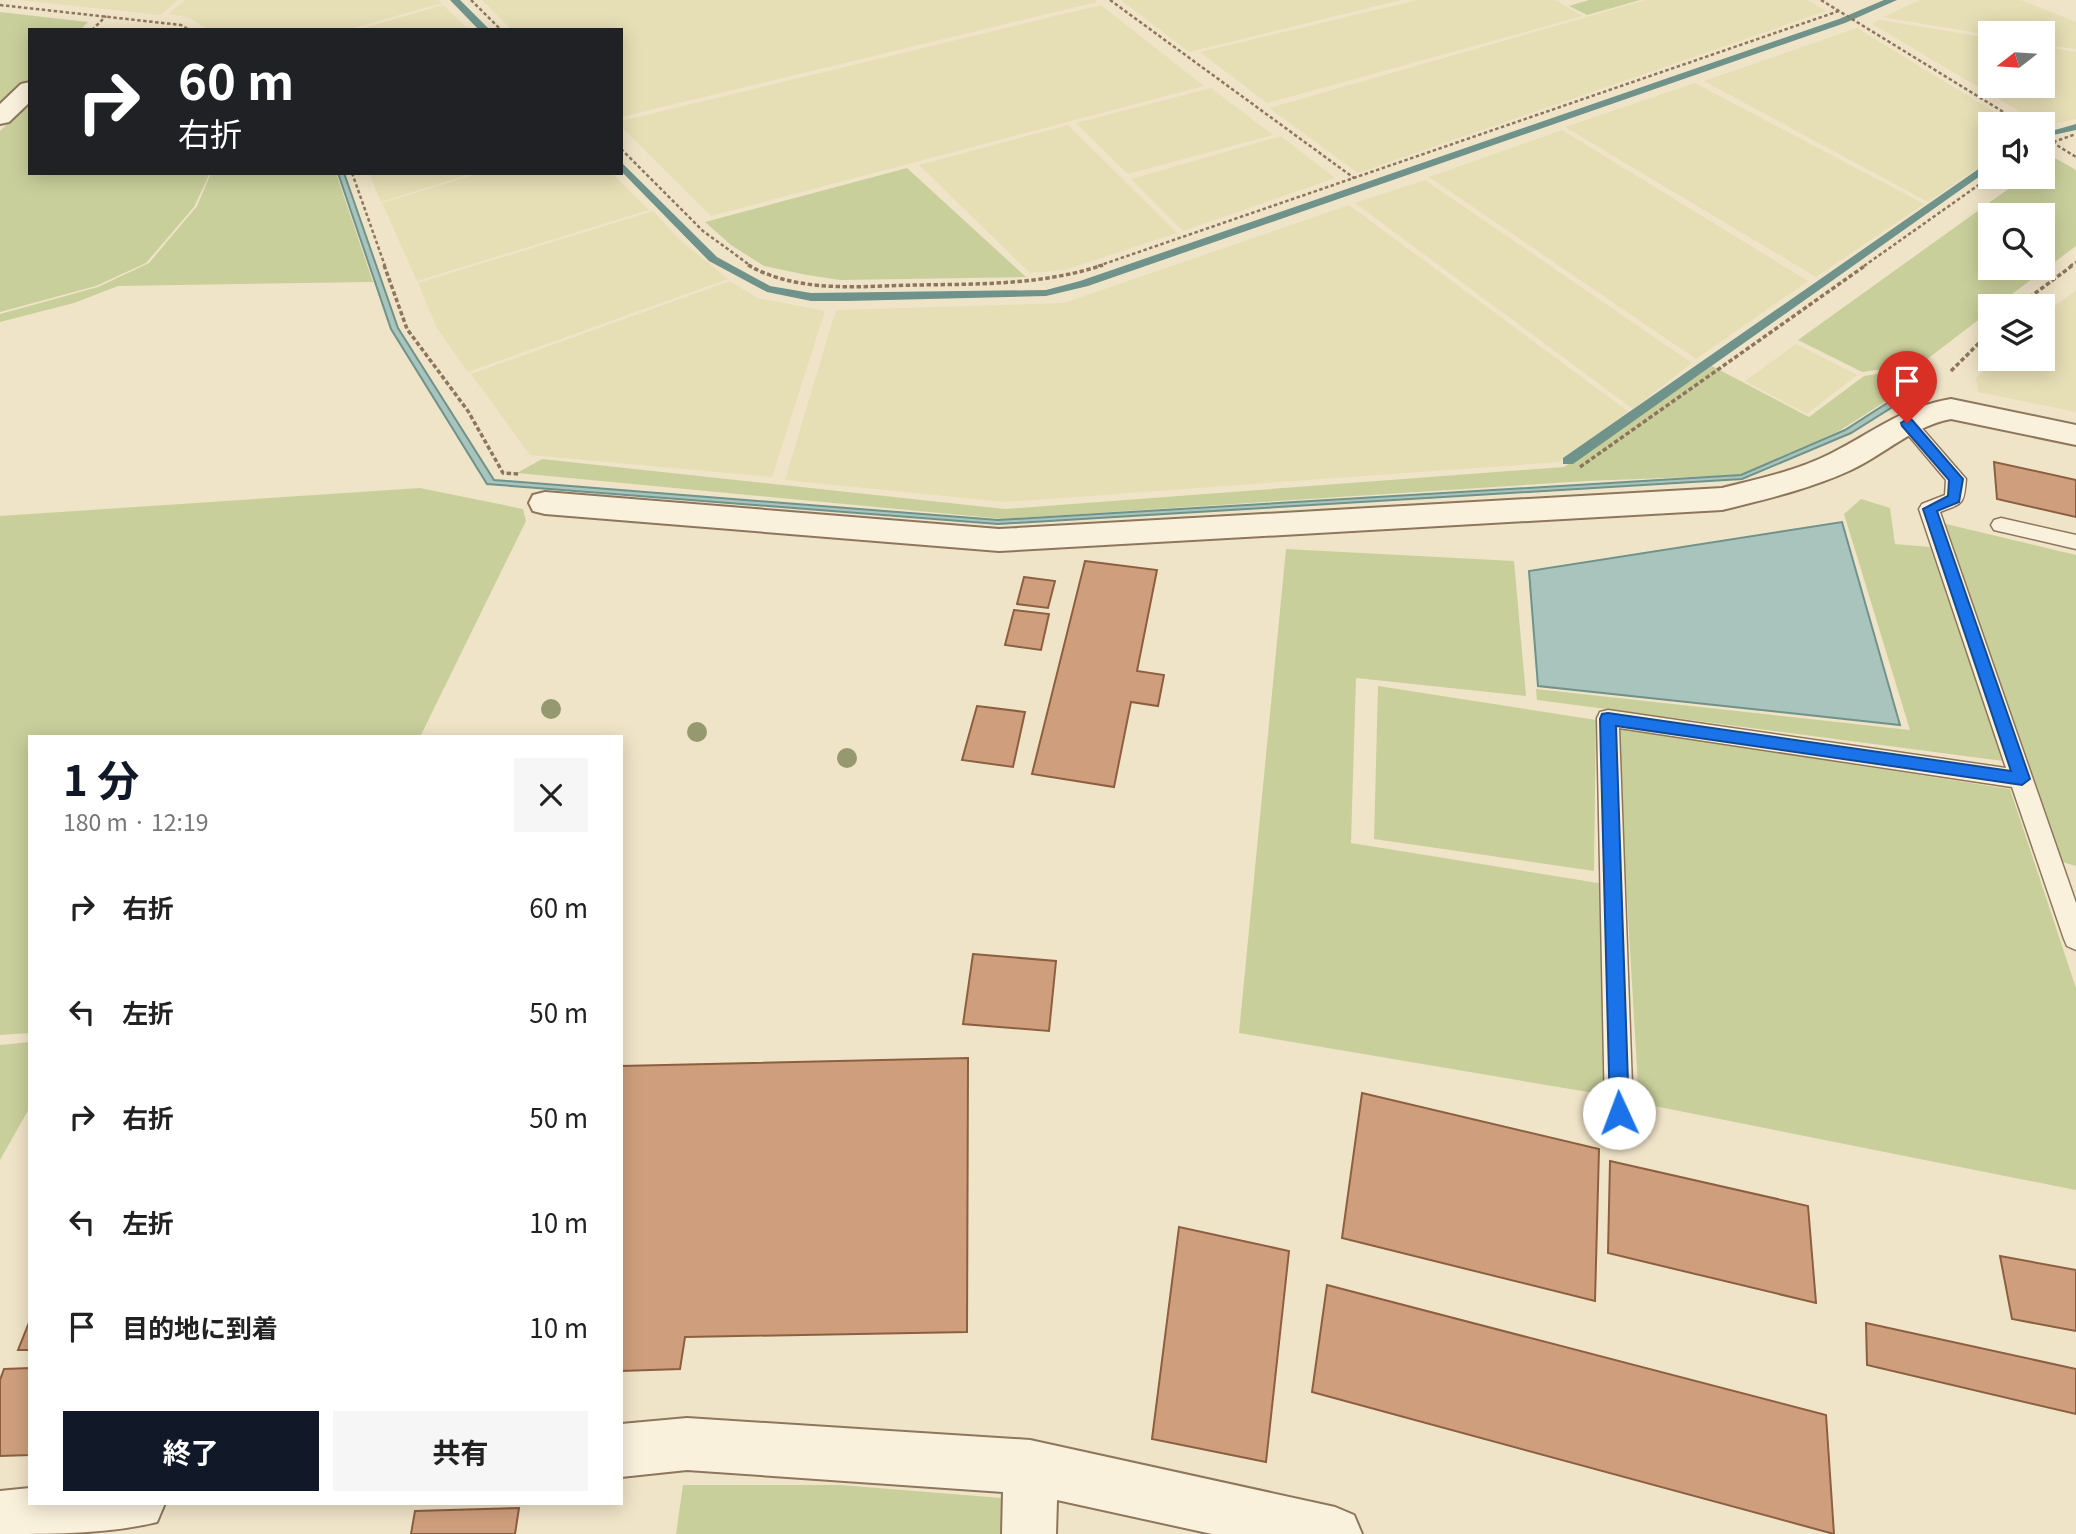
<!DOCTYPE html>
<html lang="ja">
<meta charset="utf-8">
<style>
body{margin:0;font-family:Georgia,"Noto Sans JP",serif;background:#f6f6f6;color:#222;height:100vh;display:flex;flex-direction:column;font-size:26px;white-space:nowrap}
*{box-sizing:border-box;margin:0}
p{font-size:23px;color:#767676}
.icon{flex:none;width:38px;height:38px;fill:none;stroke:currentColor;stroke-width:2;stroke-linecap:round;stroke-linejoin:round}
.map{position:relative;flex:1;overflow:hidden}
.sheet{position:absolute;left:28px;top:735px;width:595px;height:770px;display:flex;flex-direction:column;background:#fff;border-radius:0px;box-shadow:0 4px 18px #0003}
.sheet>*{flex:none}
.guide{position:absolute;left:28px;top:28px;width:595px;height:147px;border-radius:0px;box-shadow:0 4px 18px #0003;background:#202124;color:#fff;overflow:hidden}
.needle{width:46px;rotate:253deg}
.buttons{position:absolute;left:1978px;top:21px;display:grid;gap:14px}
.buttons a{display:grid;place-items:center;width:77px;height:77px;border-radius:0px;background:#fff;box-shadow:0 4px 18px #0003;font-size:35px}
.pin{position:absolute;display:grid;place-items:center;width:60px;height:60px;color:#fff;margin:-72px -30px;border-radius:50% 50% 50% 0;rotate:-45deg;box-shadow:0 0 7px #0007}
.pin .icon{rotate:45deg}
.me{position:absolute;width:77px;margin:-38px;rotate:358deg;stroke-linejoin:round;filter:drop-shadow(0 0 5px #0008)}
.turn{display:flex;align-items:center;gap:24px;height:147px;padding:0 35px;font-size:32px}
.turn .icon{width:91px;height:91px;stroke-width:2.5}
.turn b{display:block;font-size:49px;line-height:60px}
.round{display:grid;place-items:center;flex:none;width:74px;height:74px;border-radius:0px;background:#f6f6f6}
.overview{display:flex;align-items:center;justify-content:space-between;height:119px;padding:0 35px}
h1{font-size:42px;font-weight:700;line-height:52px;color:#111827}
.cta{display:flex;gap:14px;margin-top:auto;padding:14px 35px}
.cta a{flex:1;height:80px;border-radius:0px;background:#111827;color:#fff;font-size:28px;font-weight:700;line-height:80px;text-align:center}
.cta a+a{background:#f6f6f6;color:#222}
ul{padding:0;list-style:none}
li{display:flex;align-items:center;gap:21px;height:105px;padding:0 35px}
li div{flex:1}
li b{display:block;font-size:26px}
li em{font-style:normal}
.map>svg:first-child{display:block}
.farmland{fill:#e6deb5}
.green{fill:#c9cf9b;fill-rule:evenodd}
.water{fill:#a9c4bc;stroke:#6f938a;stroke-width:2}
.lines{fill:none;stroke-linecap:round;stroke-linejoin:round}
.stream{fill:#6f938a;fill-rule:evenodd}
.building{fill:#cf9f7d;stroke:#8d5f41;stroke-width:2}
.service-casing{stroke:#8d765c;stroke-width:3}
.minor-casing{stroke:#8d765c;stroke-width:4}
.path-far1{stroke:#8d765c;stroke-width:2.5;stroke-dasharray:3.5 2.5;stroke-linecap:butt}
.path{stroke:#8d765c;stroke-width:3.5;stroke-dasharray:4.5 2.5;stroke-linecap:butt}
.service{fill:#faf1dc;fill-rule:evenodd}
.minor{fill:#faf1dc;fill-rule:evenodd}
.tree{fill:#96986f}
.route{fill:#1a73e8;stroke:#114b97;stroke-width:2}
</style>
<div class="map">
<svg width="2076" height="1534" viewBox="0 0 2076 1534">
<rect width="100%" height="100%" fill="#f0e4c8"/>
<!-- farmland -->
<path class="farmland" d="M18,0h160l-17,15z
M186,0h252l4,3 -95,27h-138l-21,-13 -20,-3z
M482,0h613l2,2 -476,115v-87h-109z
M1121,0h280l-212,52z
M1418,0h137l28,16 -316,87 -67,-51z
M1646,0h162l18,11 -468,162 -89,-65z
M1920,0h101l55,22v27l-34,-5v-11l-52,2 -107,-18z
M443,5l26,25h-112z
M1101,5l103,81 -493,130 -90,-89v-6z
M1880,20l110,18v48h52v-40l34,6v67l-32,7 -172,-102z
M1857,28l157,96h-24v36l-62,42 -224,-121z
M1695,83l229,121 -108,73 -251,-150z
M1211,88l62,47 -145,39 -52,-51z
M1068,125l109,108 -112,37 -35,3 -111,-108z
M1562,130l246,151 -112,78 -267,-182z
M1281,136l54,42 -152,53 -52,-52z
M369,173h105l-93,29z
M480,173h132l37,37 -232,71 -35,-78z
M1425,180l267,183 -59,46 -278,-206z
M1349,205l280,207 -70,50 -555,40 -219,-22 51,-170 228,-7z
M653,211l27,29 48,39 -260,93 -31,-44 -19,-45z
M730,281l27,17 68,13 -53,166 -242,-22 -59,-81z
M2076,290v122l-98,-20 -2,-14 19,-19h47v-44z
M1796,344l61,31 -50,39 -62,-33z"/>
<!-- green -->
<path class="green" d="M1589,0h51l-53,15 -18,-9z
M0,12l88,10 -8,8h-50v48l-30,28z
M30,101v72h180l-16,34 -48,56 -50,23 -96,26v-181z
M2053,157l23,13v76l-80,60h-6v5l-68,52 -60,9 -64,-32 227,-163h17v-13zM1990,215h52v53h-52z
M907,168l119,109 -186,3 -33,-5 -43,-9 -33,-21 -26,-23z
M211,173h125l37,109 -255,4 -44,17 -74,19v-8l98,-27 51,-24 48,-57z
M1712,366l97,51 55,-41 59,-9 -18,22 -66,42 -95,44 -158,6 -583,38 -486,-46 25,-14 463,50 559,-42z
M420,488l103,21 3,12 -106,216h-390v296l-30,2v-519z
M1861,499l29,9 5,36 35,3 73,214 -466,-61 -1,-11 374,41 -66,-216z
M1942,523l134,32v311l-14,-4z
M1286,549l228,12 12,135 -170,-18 -5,165 253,41 2,211 -367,-62z
M1378,686l218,34 -2,151 -220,-32z
M1617,728l393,61 66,199v202l-437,-87z
M30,1042v65l-30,53v-115z
M683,1485h157l162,13 -1,36h-325z"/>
<!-- water -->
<path class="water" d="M338,173h6l54,155 96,152 504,40 743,-45 104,-45 61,-39 13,-1 4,4 -16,4 -56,35 -109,46 -744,45 -511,-40 -96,-155z
M1842,522l58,203 -362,-39 -9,-115z"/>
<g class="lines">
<!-- stream -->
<path class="stream" d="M450,0h10l30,30h-11z
M1884,0h13l-52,23 -757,263 -42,10 -198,5h-37l-44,-9 -58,-31 -88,-90v-9l96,95 53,29 41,7 235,-3 34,-9 759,-262z
M2076,124v6l-23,5 -5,-3z
M1990,161v8l-417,295h-10v-6z"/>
</g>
<!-- building -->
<path class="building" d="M1994,462l82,18v37l-79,-18z
M1085,561l72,9 -20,101 27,4 -6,31 -27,-4 -17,85 -82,-13z
M1024,577l31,4 -7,27 -31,-4z
M1014,610l35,4 -8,36 -36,-5z
M977,706l48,6 -12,55 -51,-7z
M973,954l83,7 -7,70 -86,-7z
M968,1058l-1,274 -282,5 -5,32 -59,2v-305z
M1362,1093l237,56 -4,152 -253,-63z
M1610,1161l198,45 8,97 -208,-50z
M1179,1227l110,24 -23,211 -114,-23z
M2000,1256l76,14v61l-64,-12z
M1327,1285l499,130 8,119 -522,-142z
M30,1320v30h-12z
M1866,1323l210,46v45l-209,-49z
M30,1368v87l-30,1v-76l4,-11z
M519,1508l-4,26h-104l4,-23z"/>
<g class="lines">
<!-- service casing -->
<g class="service-casing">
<path id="service" d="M1907,417l7,2 52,60c-2,26 -3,24 -26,33l136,391v47l-9,-4 -3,-7 -52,-152 -393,-59 14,385 -4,9 -10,4 -10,-4 -4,-9 -8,-395 3,-6 8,-2 398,58 -87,-259 3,-5 23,-9 1,-15 -48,-57z
M2001,518l75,17v14l-82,-19 -3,-5 3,-5z"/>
</g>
<!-- minor casing -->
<g class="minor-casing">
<path id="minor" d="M30,82v20l-21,20 -9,2v-20l21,-20z
M1951,399l125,26v20l-125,-26c-38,7 -66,35 -100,51 -41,19 -85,29 -129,40l-723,41 -454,-37 -12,-3 -4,-8 4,-8 12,-3 454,37 723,-41c36,-9 74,-17 108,-34 44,-22 70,-46 121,-55z
M687,1418l343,22 305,67 19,8 8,19h-150l-155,-34 -1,34h-54l1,-42 -316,-22 -66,7v-53z
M30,1488v15h135l-8,19c-48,12 -106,12 -157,12v-43z"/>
</g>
<!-- path-far1 -->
<path class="path-far1" d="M471,0l30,30
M1110,0l244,178
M1821,0l202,124
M0,5l181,20 8,5
M92,30l14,-14
M2042,136l34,21
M2042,146l34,-12
M621,149l82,82 48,35
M352,173l33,93
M1098,266l741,-255
M1864,266l126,-89
M2070,266l6,-4"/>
<!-- path -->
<path class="path" d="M384,265l23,64 61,82 35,62 17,1
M748,265c51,29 113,21 169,20 63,-1 126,0 186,-20
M2018,306l55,-41
M1951,371l39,-39
M1580,467l286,-202"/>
<!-- service -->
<use href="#service" class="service"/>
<!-- minor -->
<use href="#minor" class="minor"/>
</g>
<!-- trees -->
<g class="tree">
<circle cx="551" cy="709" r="10"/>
<circle cx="697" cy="732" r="10"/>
<circle cx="847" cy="758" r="10"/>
</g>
<!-- route -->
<path class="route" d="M1907,419l5,1 51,59 -4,23 -22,9 93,268 -8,6 -406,-59 13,387 -3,6 -7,3 -7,-3 -2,-6 -10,-394 2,-5 6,-1 403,58 -88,-262 25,-13 1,-16 -47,-54 -1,-3z"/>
</svg>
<div class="buttons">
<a><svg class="needle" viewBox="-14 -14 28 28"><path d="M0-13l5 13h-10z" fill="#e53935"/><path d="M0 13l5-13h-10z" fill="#767676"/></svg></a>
<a><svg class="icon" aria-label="sound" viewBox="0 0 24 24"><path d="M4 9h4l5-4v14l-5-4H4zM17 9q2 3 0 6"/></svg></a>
<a><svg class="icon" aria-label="search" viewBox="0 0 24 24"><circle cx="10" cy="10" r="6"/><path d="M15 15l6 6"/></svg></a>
<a><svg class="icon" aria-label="layers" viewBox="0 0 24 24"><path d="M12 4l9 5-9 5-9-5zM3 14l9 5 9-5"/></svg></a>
</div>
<div class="pin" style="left:1907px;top:423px;background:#d93025"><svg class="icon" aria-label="arrive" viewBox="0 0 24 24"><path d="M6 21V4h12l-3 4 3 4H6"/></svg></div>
<svg class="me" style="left:1619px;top:1113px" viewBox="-20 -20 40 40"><circle r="19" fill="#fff"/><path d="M0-13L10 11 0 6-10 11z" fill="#1a73e8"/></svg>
<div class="guide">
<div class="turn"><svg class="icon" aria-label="right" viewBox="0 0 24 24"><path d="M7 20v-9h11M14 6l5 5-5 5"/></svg><div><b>60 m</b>右折</div></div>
</div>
<section class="sheet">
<div class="overview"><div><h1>1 分</h1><p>180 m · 12:19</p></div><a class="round"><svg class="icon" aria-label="close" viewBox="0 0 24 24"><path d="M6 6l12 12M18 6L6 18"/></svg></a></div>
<ul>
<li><svg class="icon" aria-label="right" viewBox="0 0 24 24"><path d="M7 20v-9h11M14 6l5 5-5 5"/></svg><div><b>右折</b></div><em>60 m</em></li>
<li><svg class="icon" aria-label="left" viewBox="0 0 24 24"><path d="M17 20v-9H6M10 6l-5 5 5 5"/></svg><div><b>左折</b></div><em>50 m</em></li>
<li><svg class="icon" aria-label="right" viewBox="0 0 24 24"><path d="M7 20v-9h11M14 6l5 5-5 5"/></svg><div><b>右折</b></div><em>50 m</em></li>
<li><svg class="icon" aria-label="left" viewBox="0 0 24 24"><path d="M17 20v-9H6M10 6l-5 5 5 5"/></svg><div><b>左折</b></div><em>10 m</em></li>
<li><svg class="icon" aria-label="arrive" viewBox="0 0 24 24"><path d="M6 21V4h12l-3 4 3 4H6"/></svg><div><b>目的地に到着</b></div><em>10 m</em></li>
</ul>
<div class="cta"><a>終了</a><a>共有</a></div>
</section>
</div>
